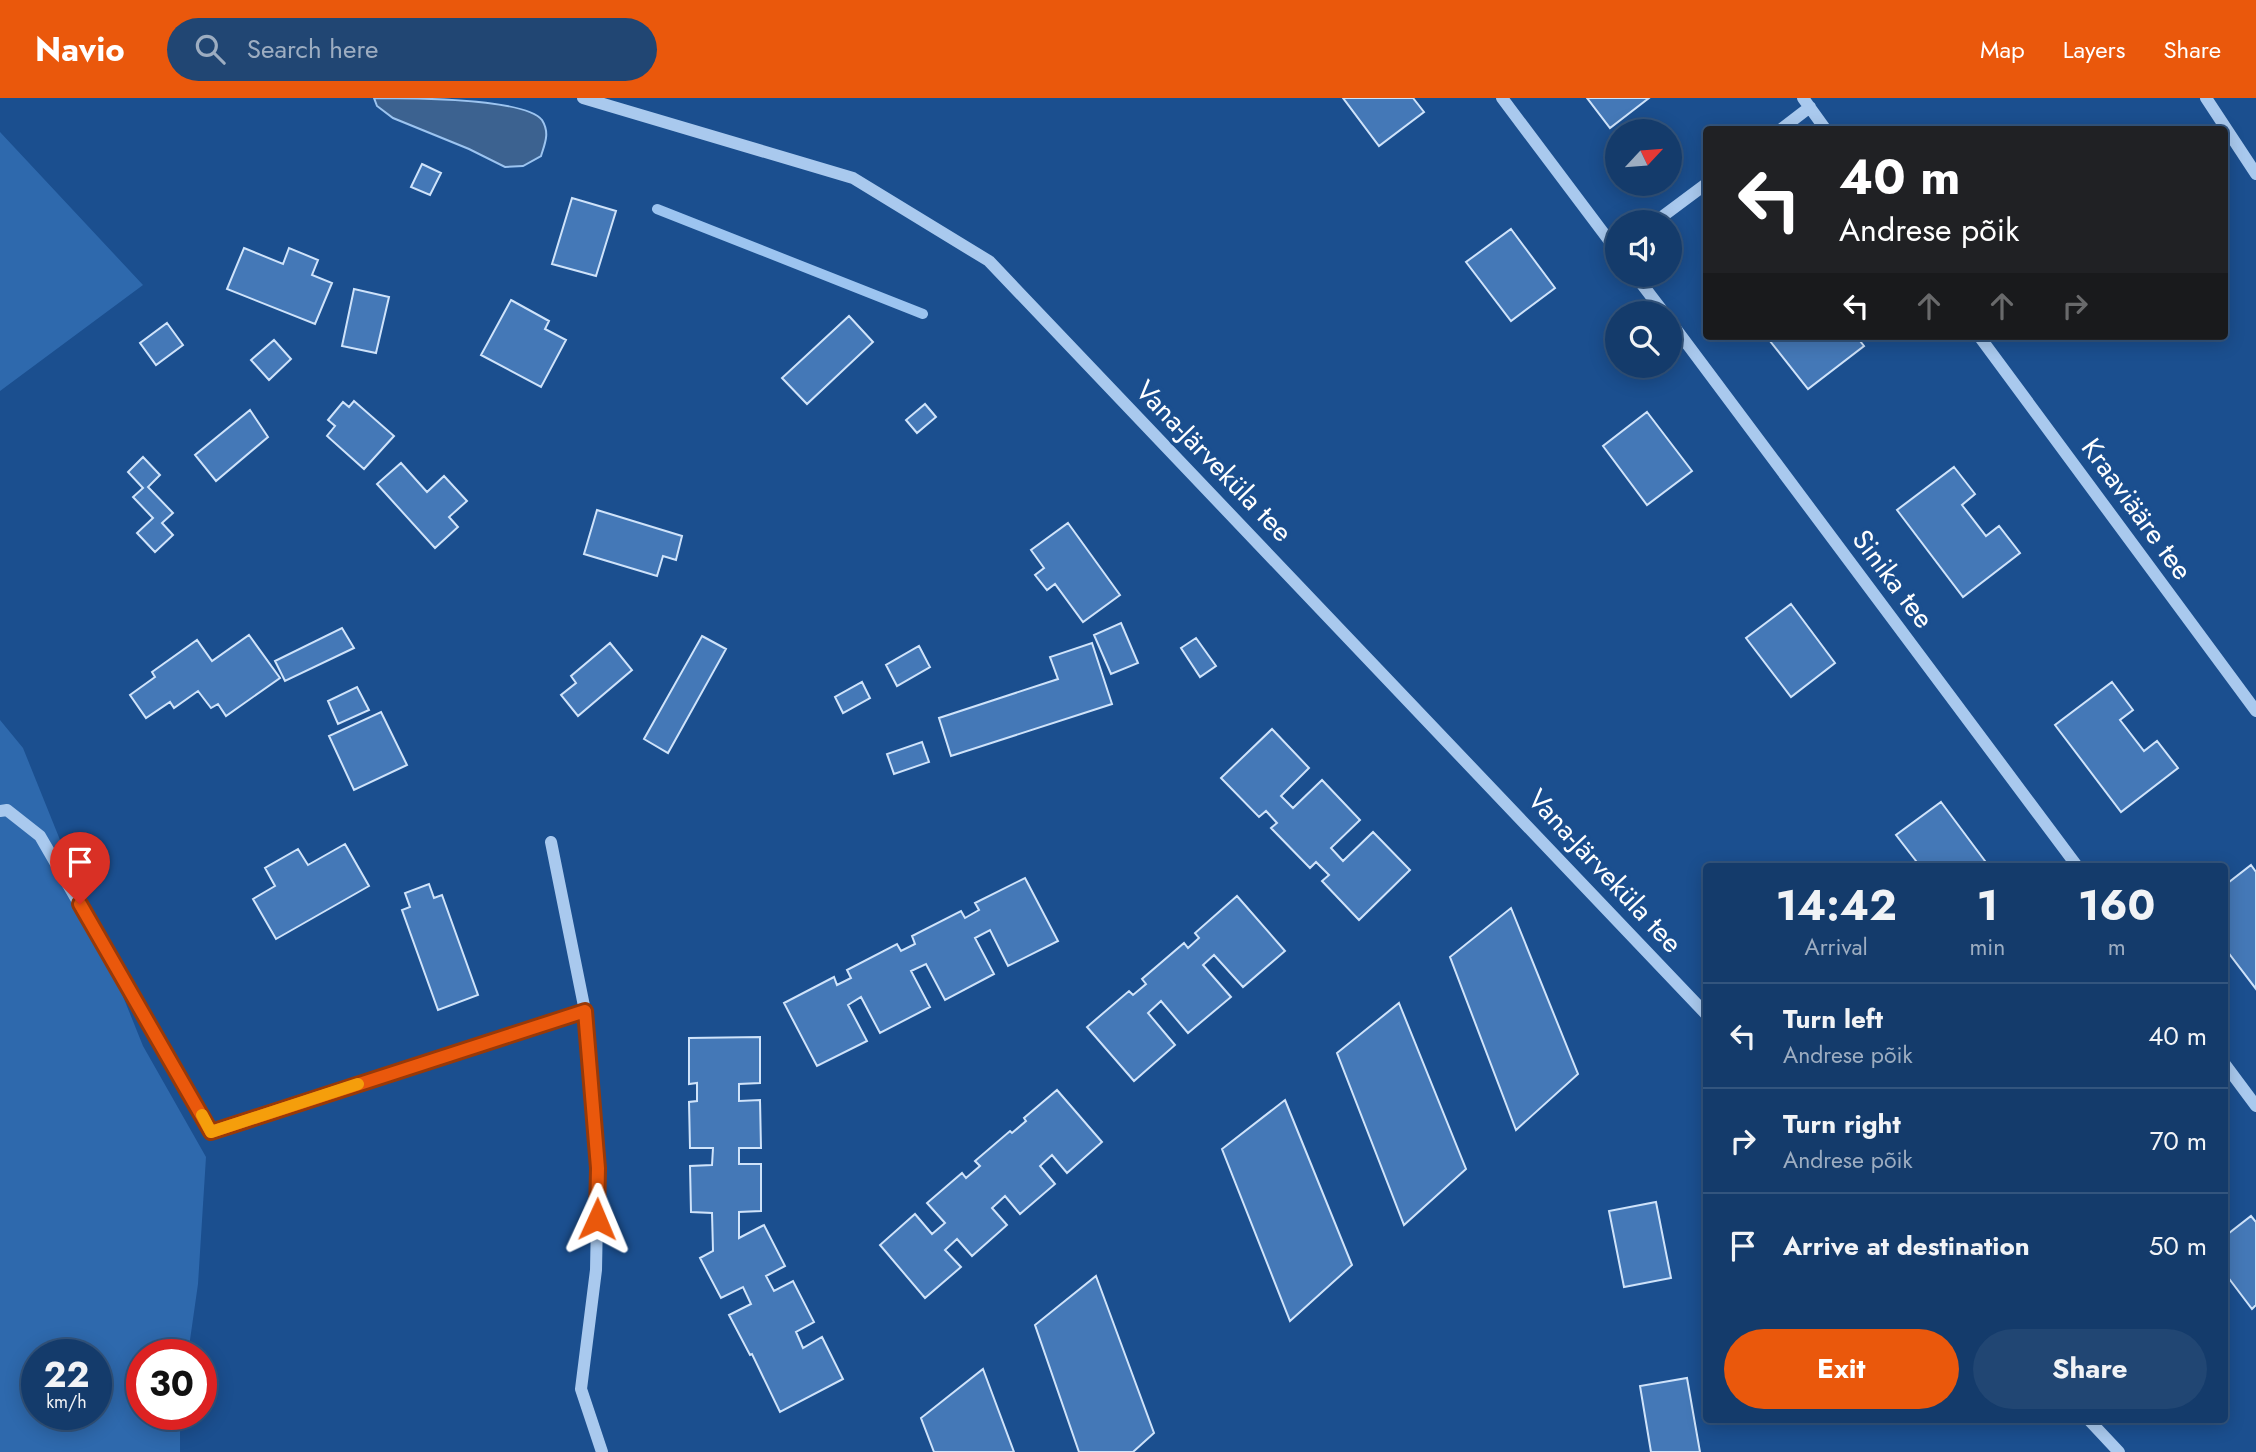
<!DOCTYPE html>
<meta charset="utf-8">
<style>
body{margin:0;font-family:Jost,sans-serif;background:#214673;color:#f1f3f6;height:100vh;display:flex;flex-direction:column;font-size:26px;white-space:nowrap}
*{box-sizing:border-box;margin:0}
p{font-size:23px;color:#9dadc1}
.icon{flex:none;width:38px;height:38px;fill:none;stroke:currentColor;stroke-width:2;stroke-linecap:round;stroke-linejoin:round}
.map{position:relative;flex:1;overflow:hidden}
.details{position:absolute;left:1703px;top:765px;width:525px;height:560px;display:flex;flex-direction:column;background:#143b6b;border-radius:7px;box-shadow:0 4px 18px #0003,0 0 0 2px #33557e}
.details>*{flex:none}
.top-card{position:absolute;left:1703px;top:28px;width:525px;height:214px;border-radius:7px;box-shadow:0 4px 18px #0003,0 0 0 2px #33557e;background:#202124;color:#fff;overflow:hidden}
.needle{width:46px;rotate:64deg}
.tools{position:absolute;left:1605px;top:21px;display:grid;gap:14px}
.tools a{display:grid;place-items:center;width:77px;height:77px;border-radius:50%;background:#143b6b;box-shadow:0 4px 18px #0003,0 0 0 2px #33557e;font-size:35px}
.speed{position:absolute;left:21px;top:1241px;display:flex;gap:14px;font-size:35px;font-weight:700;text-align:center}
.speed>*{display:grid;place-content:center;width:91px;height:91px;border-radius:50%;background:#143b6b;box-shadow:0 4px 18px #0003,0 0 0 2px #33557e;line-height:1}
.speed small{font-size:18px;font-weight:400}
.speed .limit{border:10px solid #d22;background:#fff;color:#111}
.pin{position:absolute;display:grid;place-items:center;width:60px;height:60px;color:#fff;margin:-72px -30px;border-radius:50% 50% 50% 0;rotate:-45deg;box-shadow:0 0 7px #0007}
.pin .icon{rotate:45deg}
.me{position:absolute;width:77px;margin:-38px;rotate:1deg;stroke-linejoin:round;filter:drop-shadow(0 0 5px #0008)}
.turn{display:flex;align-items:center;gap:24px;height:147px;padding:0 21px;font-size:32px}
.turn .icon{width:91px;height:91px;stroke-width:2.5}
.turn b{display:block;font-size:49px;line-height:60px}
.lanes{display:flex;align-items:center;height:66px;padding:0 21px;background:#0003;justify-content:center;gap:35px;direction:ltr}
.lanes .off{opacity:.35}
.eta{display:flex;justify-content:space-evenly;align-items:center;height:119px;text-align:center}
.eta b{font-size:42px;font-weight:700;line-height:49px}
.action{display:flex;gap:14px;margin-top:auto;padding:14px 21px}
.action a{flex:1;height:80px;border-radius:42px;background:#ea580c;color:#fff;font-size:28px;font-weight:700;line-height:80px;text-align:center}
.action a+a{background:#214673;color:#f1f3f6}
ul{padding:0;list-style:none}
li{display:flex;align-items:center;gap:21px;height:105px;padding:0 21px;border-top:2px solid #33557e}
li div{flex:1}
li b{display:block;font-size:26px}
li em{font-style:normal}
header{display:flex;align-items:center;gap:42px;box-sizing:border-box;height:98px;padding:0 35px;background:#ea580c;color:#fff}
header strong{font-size:33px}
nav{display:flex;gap:38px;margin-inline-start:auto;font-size:24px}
.search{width:490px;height:63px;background:#214673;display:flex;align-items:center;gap:18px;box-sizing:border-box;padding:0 24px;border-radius:38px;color:#9dadc1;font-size:26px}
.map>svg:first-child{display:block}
.green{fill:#2e69ad;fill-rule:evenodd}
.water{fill:#3c6290;stroke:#9cc4f0;stroke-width:2}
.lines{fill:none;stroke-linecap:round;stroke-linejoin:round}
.stream{stroke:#9cc4f0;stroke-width:10}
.building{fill:#4478b7;stroke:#cfe3fa;stroke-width:2}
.minor{stroke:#a9c9ee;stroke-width:12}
.route-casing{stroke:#983908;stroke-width:18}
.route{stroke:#ea580c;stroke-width:12}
.slow{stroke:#f59e0b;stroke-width:12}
.labels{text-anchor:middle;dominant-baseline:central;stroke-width:7;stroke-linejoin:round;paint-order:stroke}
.street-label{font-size:28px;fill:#fff;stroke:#1b4f8f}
</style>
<header>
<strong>Navio</strong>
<div class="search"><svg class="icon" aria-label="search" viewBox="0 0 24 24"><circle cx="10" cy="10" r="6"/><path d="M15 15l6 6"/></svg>Search here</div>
<nav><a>Map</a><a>Layers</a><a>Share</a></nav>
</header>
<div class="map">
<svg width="2256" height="1354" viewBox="0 0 2256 1354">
<rect width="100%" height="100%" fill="#1b4f8f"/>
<!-- green -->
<path class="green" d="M0,34l143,153 -143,106z
M0,622l23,28 120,298 63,111 -8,127 -10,70h-46v60h38v38h-180zM37,1256h59v60h-59z"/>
<!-- water -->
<path class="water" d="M374,0c32,0 151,0 168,22 8,13 3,23 -1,36l-18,10 -18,1 -36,-18 -76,-31 -16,-12z"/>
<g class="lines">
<!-- stream -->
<path class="stream" d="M657,111l266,105"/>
</g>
<!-- building -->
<path class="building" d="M1343,0h70l11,14 -45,34z
M1587,0h62l-39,30z
M422,66l19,9 -11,22 -19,-8z
M572,100l44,13 -20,65 -44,-12z
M1511,131l44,59 -44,33 -45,-59z
M244,150l39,16 6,-16 29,12 -6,15 20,8 -17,41 -88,-35z
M354,191l35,8 -13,56 -34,-7z
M511,202l38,21 -4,8 21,11 -25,47 -60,-32z
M849,218l24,26 -66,62 -25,-26z
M167,225l16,22 -27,20 -16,-22z
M1766,238h90l8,10 -56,43z
M274,242l17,19 -22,21 -18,-20z
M354,303l40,35 -30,33 -37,-33 8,-10 -7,-6 15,-18 6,5z
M925,306l11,13 -19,16 -11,-13z
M250,312l18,27 -52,44 -21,-26z
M1647,314l45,59 -45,34 -44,-59z
M143,359l17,18 -12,12 25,26 -11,10 11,12 -18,17 -18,-19 16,-15 -20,-21 10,-9 -15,-16z
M401,365l26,29 17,-16 23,25 -18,16 9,10 -23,21 -58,-64z
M1954,369l21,27 -13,11 24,31 13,-10 21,27 -57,44 -66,-87z
M597,412l85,26 -6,24 -13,-4 -6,20 -73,-22z
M1068,425l52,72 -37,27 -28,-38 -8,6 -12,-15 9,-7 -13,-18z
M1791,506l44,59 -44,34 -45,-59z
M1121,525l17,40 -27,11 -17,-39z
M342,530l12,20 -69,33 -10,-20z
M249,537l31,43 -54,38 -8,-12 -7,4 -13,-17 -24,17 -4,-6 -24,16 -16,-23 25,-18 -3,-5 45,-32 15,21z
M702,538l24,13 -58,104 -24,-14z
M1196,540l20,28 -16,11 -19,-29z
M610,545l22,27 -54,46 -17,-21 15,-12 -5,-7z
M1092,545l20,61 -161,52 -12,-38 119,-39 -8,-22z
M919,548l11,21 -33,19 -11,-21z
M862,584l8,16 -27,15 -8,-16z
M2112,584l21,28 -13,10 24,31 13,-10 21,27 -57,44 -66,-87z
M357,589l12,23 -31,14 -10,-23z
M381,614l26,53 -53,25 -25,-54z
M1272,631l37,39 -28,28 12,12 29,-28 38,40 -29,28 12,13 30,-29 37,38 -51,50 -37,-39 7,-6 -13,-13 -6,6 -39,-40 6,-5 -11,-12 -7,6 -38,-39z
M922,644l7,20 -35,12 -7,-20z
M1941,704l44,59 -7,5h-58l-24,-31z
M345,746l24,42 -93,53 -23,-40 22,-13 -10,-18 33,-19 10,16z
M2251,767l5,7v117l-32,-42v-61z
M1025,780l33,63 -50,25 -18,-36 -15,8 19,36 -49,26 -19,-36 -15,7 19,36 -50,26 -19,-36 -13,8 19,36 -50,25 -33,-63 50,-26 3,8 14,-7 -4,-8 50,-26 4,7 14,-7 -3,-8 49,-25 4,7 14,-8 -4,-7z
M429,786l5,14 8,-3 36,100 -40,15 -36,-100 8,-3 -5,-14z
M1237,798l48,55 -42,36 -29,-32 -11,10 28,32 -43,36 -27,-32 -13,12 27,32 -41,36 -47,-54 42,-36 4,4 13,-11 -4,-5 42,-36 4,5 11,-10 -4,-5z
M1511,810l67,166 -62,56 -66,-173z
M1399,905l67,166 -62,56 -67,-172z
M760,939v46l-21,1v17l21,-1 1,48h-22v16h22v47l-22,1v26l25,-13 21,41 -19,10 8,15 19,-10 21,41 -18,10 7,16 19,-11 21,42 -63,33 -28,-58 -2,1 -21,-40 22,-11 -8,-17 -22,11 -21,-40 13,-7 -1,-38 -21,-1 -1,-46 22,-1 1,-17h-23l-1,-46 8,-1v-18l-8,1v-46z
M1057,992l45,52 -35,31 -15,-18 -12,11 15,18 -35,30 -15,-18 -13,12 15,17 -35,31 -15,-17 -12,11 16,17 -36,31 -45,-53 35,-31 17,20 13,-11 -18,-20 35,-30 4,5 14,-12 -5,-5 35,-30 2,2 14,-12 -2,-3z
M1285,1002l67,165 -62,56 -68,-172z
M1656,1104l15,76 -47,9 -15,-76z
M2251,1118l5,6v83l-4,4 -28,-37v-35z
M1096,1178l58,157 -21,19h-54l-44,-127z
M983,1271l31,83h-80l-13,-34z
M1687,1280l13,74h-49l-11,-66z"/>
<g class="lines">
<!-- minor -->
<path class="minor" d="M583,0l270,80 136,83 717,753
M1502,0l115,153
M1803,0l23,32
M2206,0l50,76
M1780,32l30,-23
M1655,124l51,-38
M1635,177l29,38
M1670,223l407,545
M1979,238l277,375
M0,713l7,-1 33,26 171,296 374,-121
M551,744l34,169 13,157 -2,102 -15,119 21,63
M2224,965l32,43
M2088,1321l31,33"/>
</g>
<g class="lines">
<!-- route casing -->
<g class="route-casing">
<path id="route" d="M80,806l131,228 374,-121 13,157 -1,51"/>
</g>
<!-- route -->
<use href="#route" class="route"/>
<!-- slow -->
<path class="slow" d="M202,1017l9,17 147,-48"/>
</g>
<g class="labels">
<!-- street labels -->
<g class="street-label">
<text transform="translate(1214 363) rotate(46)">Vana-Järveküla tee</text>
<text transform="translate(2137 411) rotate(54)">Kraaviääre tee</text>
<text transform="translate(1893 481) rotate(53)">Sinika tee</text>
<text transform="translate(1605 773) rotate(47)">Vana-Järveküla tee</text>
</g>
</g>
</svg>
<div class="tools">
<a><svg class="needle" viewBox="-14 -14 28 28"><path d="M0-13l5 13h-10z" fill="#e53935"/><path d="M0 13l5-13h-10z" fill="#9dadc1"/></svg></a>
<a><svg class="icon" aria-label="sound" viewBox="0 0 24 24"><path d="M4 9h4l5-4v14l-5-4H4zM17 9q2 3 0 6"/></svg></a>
<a><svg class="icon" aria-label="search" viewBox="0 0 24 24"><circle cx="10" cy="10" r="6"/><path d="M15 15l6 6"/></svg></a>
</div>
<div class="speed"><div>22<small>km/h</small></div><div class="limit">30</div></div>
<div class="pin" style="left:80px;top:806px;background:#d93025"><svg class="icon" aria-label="arrive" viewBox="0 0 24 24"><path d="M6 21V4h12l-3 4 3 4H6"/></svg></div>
<svg class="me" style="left:597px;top:1121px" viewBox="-20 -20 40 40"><path d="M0-17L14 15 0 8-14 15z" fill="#ea580c" stroke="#fff" stroke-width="4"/></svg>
<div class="top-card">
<div class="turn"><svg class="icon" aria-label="left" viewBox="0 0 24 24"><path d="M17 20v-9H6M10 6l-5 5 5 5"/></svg><div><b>40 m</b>Andrese põik</div></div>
<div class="lanes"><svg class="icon" aria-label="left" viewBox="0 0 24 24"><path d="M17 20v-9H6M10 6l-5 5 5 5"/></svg><svg class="icon off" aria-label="ahead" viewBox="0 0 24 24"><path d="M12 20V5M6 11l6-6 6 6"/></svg><svg class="icon off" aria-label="ahead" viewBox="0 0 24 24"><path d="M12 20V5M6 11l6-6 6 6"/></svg><svg class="icon off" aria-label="right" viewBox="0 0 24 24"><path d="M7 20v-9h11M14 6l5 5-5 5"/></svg></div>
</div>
<section class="details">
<div class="eta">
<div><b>14:42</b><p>Arrival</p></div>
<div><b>1</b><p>min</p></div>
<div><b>160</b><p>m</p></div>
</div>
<ul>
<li><svg class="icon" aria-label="left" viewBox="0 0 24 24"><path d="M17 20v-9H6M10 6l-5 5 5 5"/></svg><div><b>Turn left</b><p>Andrese põik</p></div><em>40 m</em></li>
<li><svg class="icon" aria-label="right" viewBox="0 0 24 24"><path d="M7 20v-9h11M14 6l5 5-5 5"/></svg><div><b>Turn right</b><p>Andrese põik</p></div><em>70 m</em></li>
<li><svg class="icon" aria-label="arrive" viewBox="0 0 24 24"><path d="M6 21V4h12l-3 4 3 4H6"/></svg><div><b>Arrive at destination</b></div><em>50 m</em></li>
</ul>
<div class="action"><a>Exit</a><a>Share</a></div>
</section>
</div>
